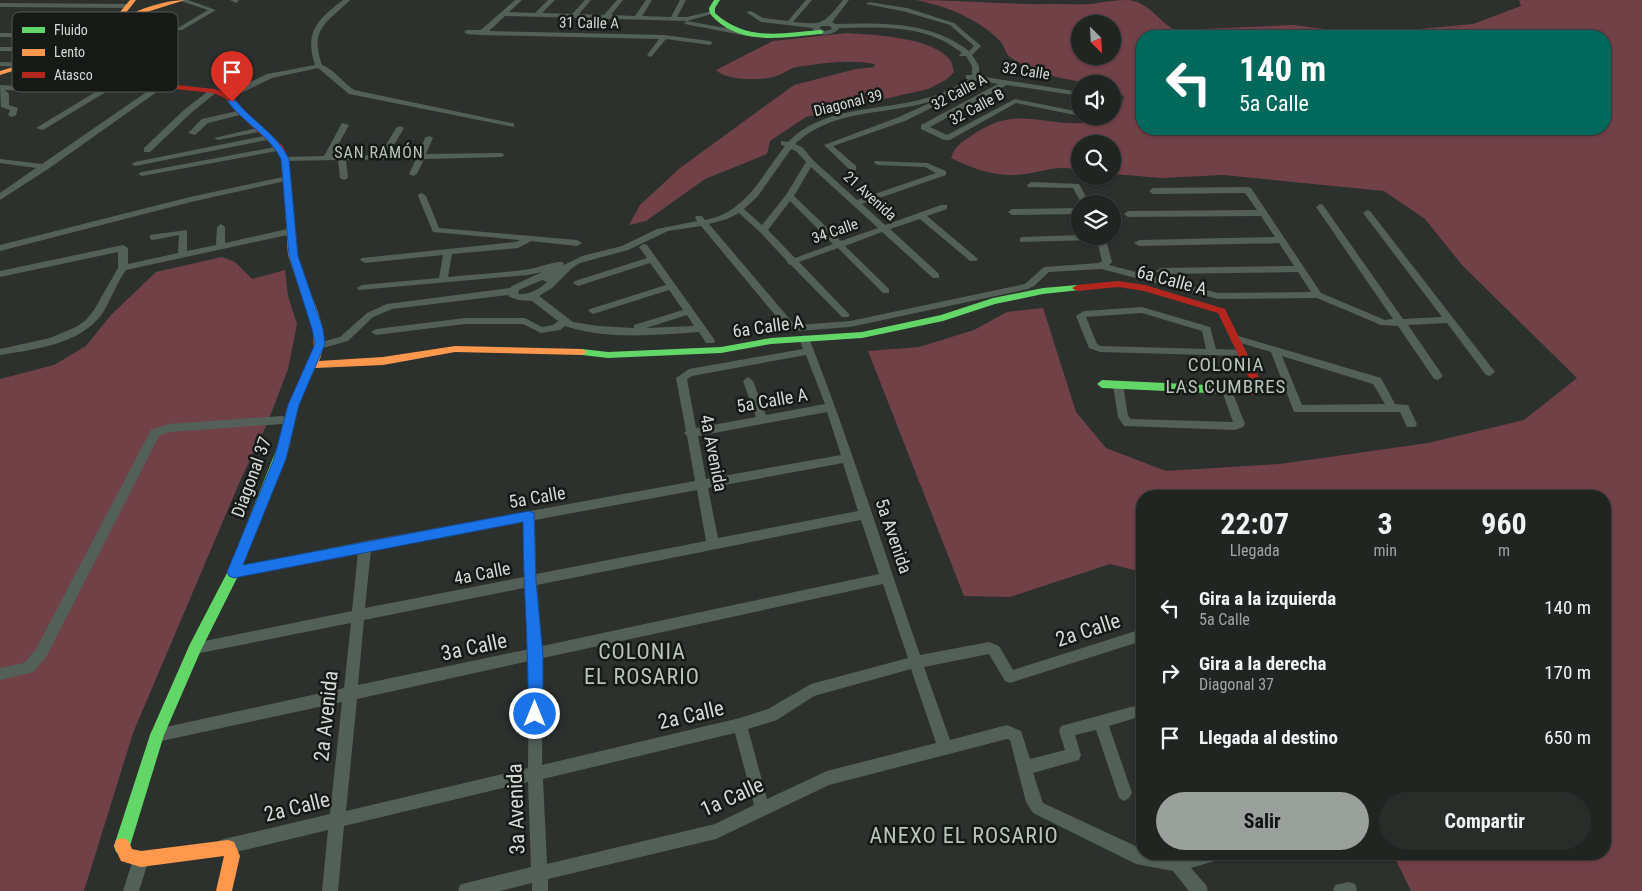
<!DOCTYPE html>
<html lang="es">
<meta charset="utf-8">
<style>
body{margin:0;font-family:"Roboto Condensed",sans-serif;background:#292d2a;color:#f1f3f6;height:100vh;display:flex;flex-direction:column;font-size:19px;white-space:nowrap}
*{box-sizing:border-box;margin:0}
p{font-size:16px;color:#a2a5a5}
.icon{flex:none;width:28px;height:28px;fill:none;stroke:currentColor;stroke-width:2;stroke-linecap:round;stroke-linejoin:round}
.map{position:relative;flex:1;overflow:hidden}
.details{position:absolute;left:1136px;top:490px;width:475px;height:370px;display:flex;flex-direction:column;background:#212522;border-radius:20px;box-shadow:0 1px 4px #0004,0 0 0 1px #3e4240}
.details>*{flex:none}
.banner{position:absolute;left:1136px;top:30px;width:475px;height:105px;border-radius:20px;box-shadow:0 1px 4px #0004,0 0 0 1px #3e4240;background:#00695c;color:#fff;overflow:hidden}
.needle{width:32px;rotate:156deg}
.fabs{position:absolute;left:1071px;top:15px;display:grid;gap:10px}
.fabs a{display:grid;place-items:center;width:50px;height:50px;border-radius:50%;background:#212522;box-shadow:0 1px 4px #0004,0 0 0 1px #3e4240;font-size:25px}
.pin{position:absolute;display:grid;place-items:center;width:42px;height:42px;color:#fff;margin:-51px -21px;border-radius:50% 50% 50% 0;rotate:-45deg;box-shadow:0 0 5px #0007}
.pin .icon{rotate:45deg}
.me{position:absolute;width:55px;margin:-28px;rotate:0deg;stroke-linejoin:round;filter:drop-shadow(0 0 4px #0008)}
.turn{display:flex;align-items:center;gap:18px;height:105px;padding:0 20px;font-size:22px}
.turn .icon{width:65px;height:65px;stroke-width:2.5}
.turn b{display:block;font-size:35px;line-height:42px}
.eta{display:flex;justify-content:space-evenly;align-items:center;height:85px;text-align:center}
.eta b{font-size:30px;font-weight:700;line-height:35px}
.action{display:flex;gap:10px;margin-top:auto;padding:10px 20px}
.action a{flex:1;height:58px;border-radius:30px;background:#9aa09c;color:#111;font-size:20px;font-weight:700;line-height:58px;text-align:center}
.action a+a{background:#292d2a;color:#f1f3f6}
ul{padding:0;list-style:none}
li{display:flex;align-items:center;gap:15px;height:65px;padding:0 20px}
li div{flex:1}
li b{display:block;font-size:19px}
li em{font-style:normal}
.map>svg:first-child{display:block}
.forest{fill:#714148;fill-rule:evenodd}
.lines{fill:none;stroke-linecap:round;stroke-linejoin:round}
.street{fill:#526058;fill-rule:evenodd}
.fast{fill:#63d668;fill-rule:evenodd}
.slow{fill:#ff974d;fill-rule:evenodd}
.jam{fill:#b3261e;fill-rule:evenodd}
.route{fill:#1a73e8;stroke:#114b97}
.labels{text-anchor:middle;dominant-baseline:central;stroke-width:5;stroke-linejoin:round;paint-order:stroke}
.far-street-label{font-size:15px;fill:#d5dbd7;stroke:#161a17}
.far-neighbourhood-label{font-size:16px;letter-spacing:1px;fill:#b8c4bc;stroke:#161a17}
.street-label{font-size:18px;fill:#d5dbd7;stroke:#161a17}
.neighbourhood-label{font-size:19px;letter-spacing:1px;fill:#b8c4bc;stroke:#161a17}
.near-street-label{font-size:21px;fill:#d5dbd7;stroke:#161a17}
.near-neighbourhood-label{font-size:22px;letter-spacing:1px;fill:#b8c4bc;stroke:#161a17}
.key{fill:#161a17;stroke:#4f5451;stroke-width:1}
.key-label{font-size:14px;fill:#d5dbd7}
</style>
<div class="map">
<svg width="1642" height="891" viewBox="0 0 1642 891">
<rect width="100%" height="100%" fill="#2c312e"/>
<!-- forest -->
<path class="forest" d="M916,0c46,0 91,5 137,4 12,0 25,1 38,0 12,-2 25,-4 38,-4 21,3 29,21 46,30l118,-5 56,7 59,-2 65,-6 48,-18 -2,-6h123v891h-231l-18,-37h212v-358h-463v76l-32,-8 -100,33 -46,-1 -96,-245 51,-4 55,-17 33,-18 36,-4 33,104 30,36 60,23 114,-7 148,-21 96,-23 53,-42 -115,-113 -37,-46 -41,-28 -161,-16 -61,3 -49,-4 -1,-30h-32v26c-24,-5 -31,0 -54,4 -27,4 -51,-4 -75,-16 4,-12 10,-15 20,-22 44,-31 67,-11 112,-13 10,0 19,-7 29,-7l1,-2 6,-2 5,-15 -11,-10 -1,-3c-30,0 -77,-8 -102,-27 -5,-4 -5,-11 -10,-16 -21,-22 -54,-35 -84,-41zM1080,24h32v32h-32zM1142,36h463v93h-463z
M847,33c27,2 87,4 104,28 1,3 2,8 3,11l-8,8 -18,9 -122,28 -36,24 -3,13 -62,25 -59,42 -17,4 11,-20 40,-37 114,-83 62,-16 18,-2 1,-3c-25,-5 -54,-1 -78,3 -7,1 -14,7 -21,9 -14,5 -50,5 -60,-6l57,-29z
M222,257l13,5 17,17 33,-9 3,26 9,28 -9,45 -21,55 -27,57 -107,252 -49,158h-84v-512l54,-14 32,-19 25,-31 45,-43z"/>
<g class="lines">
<!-- street -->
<path class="street" d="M178,0h10l28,10 -34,20h-4v-2l30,-18z
M230,0h8l1,1 -3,2z
M343,0h7c-23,23 -41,28 -28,65 13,5 21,18 32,25l157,33h3v4l-165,-33 -31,-26 -46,10 -41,20h-6v-4l42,-20 48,-9c-11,-33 3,-46 28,-65z
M515,0h7l-13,12 26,1 13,-13h7l-13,13 30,1 13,-14h6l-12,14 25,1 13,-15h6l-12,15 24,1 11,-16h6l-10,16 29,1 9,-17h6l-9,17h10l25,-6 3,2 -28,8 -182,-5 -16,15 175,4 46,6 3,2 -3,2 -44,-6 -14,17 -2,1 -3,-2 12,-16 -177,-4 -15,-1 -3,-2 3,-2h14z
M806,0h6l-19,22c31,3 30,2 50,-22h6l-17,22 3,2c47,-1 95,-3 134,27l5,-5 -24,-21 -44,-13 -40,-8 3,-2 38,6 47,15 27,23 -9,9 7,11v10l101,16v4l-73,-11 -77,42 17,8 68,-36 65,13v4l-64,-13 -66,37h-6l-23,-11v-4l77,-41 -21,-4c-18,12 -36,19 -56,24 -45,11 -91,7 -126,40l7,3 11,13 44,40 79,-27 -11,-6 -47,-2 -4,-2 1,-2 52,2 19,8v4l-84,29 23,21 56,-20h6v4l-20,7 51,43 -2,2h-6l-50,-42 -30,10 49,45v4h-6l-51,-46 -37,14 44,43v4h-6l-45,-45 -39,14 49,51 2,2 -2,2h-6l-51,-52 -3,-1 -1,-3 -27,-29 -21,-19 -12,6 -18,5 84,99 5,2 52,-4 175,-37 19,-17 55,-4 3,-2 -5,-21 -77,2v-4l3,-1 57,-2 25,1 7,26 -3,3 109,28 93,-1 -13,-20 -137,2 -5,-3 5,-3 133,-2 -15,-23 -140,3 -5,-3 5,-3 136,-3 -14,-21 -133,1 -4,-3 4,-3 129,-1 -12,-17 -92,1 -4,-3 4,-3 95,-1 3,1 70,105 64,27 8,-1 -77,-112 4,-3 3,1 80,114 39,-2 -79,-104 4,-3 3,1 125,161 -5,4 -4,-1 -39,-52 -39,2 35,51 -5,4 -4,-1 -36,-53 -17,-1 -64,-27 -99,1 -117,-30 -52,3 -15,14 -6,3 -178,38 -53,4 -12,-4 -84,-101 -33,5 -40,19 -48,13 -8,5 -20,20 -13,8 34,26 25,4 36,2v-3l49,-15 -14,-20 -76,24 -5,-3 2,-2 76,-24 -16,-22 -69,22 -3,1 -5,-3 2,-2 72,-23 -8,-11 5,-3 3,1 67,94 1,2 -1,2h-8l-7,-11c-43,3 -92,8 -134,-6l-5,4 -19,3 -18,-9h-58l-89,11 -5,-3 5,-3 89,-11h60l17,9 11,-2 5,-4 -26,-20 -14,-1 -8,-3 -2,-2 -116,14 -19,8 -25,24 -29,8 -4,-1 -1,-2 1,-2 25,-7 27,-24 20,-9 123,-16 2,-2 30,-14 -14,3 -169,15 -2,-2 5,-3 77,-7 4,-23 -78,8 -5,-3 2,-2 154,-16 4,-2 -87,-8 -15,-36 1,-2 3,-1 4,3 13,32 138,12 5,3 -5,3 -46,-5 -13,7 -66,6 -4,23c27,-3 55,-4 82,-8 9,-2 26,-8 33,-7l1,3 18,-9 40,-10 35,-17 40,-8 -2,-3 1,-2h6l3,4c42,-8 56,-44 80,-74l-4,-1v-4l7,1c34,-35 87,-31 131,-42 18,-4 34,-11 50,-21h-3v-4h6v-9l-6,-10h-6l-1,-1 3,-2c-35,-29 -81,-26 -123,-25l-1,2c-9,6 -20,7 -26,-2l-51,-6 -15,-10 5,-1 12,7 25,3zM822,26h8l2,3 -7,2 -6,-3zM791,149l5,2 10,11 -20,33 -24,30 -18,-16 14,-13zM811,167l67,61 -37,13 -47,-45zM790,201l43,43 -38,14 -27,-28zM542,280l5,2c-8,7 -17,13 -29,12l1,-4zM687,315l7,11 -48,2z
M0,3l129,1 3,2 -3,2 -129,-1z
M122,18l30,4 3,2 -3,2 -32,-5 -1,-1z
M687,21l60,11 3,2 -3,2 -62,-12 -1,-1z
M0,33h92l3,2 -3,2h-92z
M93,41l59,4 3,2 -3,2 -61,-5 -1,-1z
M0,47h48l3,2 -3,2h-48z
M0,62l26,1 4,2 -4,2 -26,-1z
M117,79l7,2 -81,49 -7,-2z
M161,82l7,2 -120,85 -48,31v-7l36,-25 -36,-5v-4l42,5z
M0,85l33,2 4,2 -4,2 -28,-1 4,4v11l9,3 -2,7 -4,2 -4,-2 2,-5 -9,-3z
M211,89l7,2 -27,22 -41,39h-6v-4l41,-39z
M934,101l7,2 -36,18 -72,25 23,20v4h-6l-26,-25 75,-28z
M241,110l4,2 -1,2 -36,9 -13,12 -7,-2 14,-14z
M342,123l7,2 -17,31 48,-1 16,-27 4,-2 4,2 -16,27 30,-1 7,-16 4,-2 4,2 -7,16 75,-1 4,2 -4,2 -77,2 -7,15 -4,2 -4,-2 7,-15 -70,1 2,18 -4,2 -4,-2 -2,-18 -53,1 -4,-2 4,-2 39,-1z
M261,127h3v4l-46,9 -4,-2z
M269,135h3v4l-137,27 -4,-2 4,-2z
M280,146l4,2 -1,2 -141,26 -4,-2 4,-2z
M287,176l4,2 -1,2 -99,22 -191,49v-6l190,-48z
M1031,182l48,2 11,20h-8l-9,-16 -45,-1 -1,-2z
M1080,208v6l-68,1 -4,-3 4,-3z
M221,224l4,3v16l67,-15 4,3 -4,3 -166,36c-10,14 -15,30 -24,44 -23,31 -67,35 -102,41v-6l50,-11 26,-11 10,-7 8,-10 24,-42v-16l-118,25v-6l123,-26 5,3v16l50,-11 1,-18 -26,5 -3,-1v-4l37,-5v21l29,-6 1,-18z
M1142,307l68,20 6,22 25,1 5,3 -5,3 -141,-4 -11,-4 -13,-32 8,-5zM1142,313l60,18 4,18 -105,-3 -4,-2 -11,-27z
M804,335l5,3c41,104 74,211 111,317l69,-13 10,4 14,24 129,-41v12l-132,42 -5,-2 -16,-27 -65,13 26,73 57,-15 14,6 9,28 35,-9 -6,-19 2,-5 81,-22v12l-33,10 23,67 -3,5 -5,3 -5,-3 -23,-68 -21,5 6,20 -2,5 -46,13 10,30 99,46v5h23l12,2 8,-2h35l-2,6 -27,8 15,17 2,6h-19l-16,-20 -37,-7 -103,-51 -7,-11 -16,-62 -3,-1 -178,46 -113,54 -168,40v12h-16v-8l-32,8h-42l2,-6 6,-2 65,-16 -3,-85 -184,44 -6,65h-16l6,-61 -104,25 -6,-2 -2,-6 2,-6 6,-2 106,-25 12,-112 -185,40 -5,-2 -2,-5 2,-5 192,-42 7,-65 -156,31 -5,-2 -2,-4 2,-4 162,-33 6,-59 -124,25 -4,-1 -2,-4 2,-4 135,-27 330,-60 -8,-45 -3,-3 2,-2 -10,-53 13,-9 114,-20 -4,-11zM806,355l19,49 -59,11 -13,-34 -5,-4 -5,4 13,36 -60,11 -9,-49 5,-3zM827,412l14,43 -135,24 -8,-43zM843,463l15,48 -140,27 -10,-50zM697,490l9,51 -170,33 -1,-54zM861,520l18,54 -337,72 -5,-61zM523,522l1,55 -159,31 6,-58zM883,584l25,74 -97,26 -43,25 -28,9 -198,47 1,-107zM524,588l5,61 -171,36 6,-65zM529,661l-1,107 -182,43 11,-112zM911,669l25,74 -109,28 -60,28 -19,-70 29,-9 37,-24zM735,733l19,72 -39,19 -168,40 -4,-85z
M1235,335l146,43 14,26 13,1 9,19 -2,3h-8l-7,-15h-106l-23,-60 -40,-12 -1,-2 1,-2zM1282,356l91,28 12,20 -83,1z
M1118,381l5,4 5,31 3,3 102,3 -11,-31 5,-4 5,4 13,33 -2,3 -8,3 -111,-4 -6,-9 -5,-32z
M282,416l10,3 1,3 -1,3 -4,1 -6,-2 -112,8 -11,4 -113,221 -13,15 -33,8v-12l24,-5 12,-14 115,-219 18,-6z
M141,851l6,2 2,6 -10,32h-16l12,-38z
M1349,882l6,2 2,7h-24l2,-6z"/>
<!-- fast -->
<path class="fast" d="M714,0h6l-5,8v5c32,29 67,20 106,17l3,2 -3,2c-34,3 -77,12 -105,-14 -4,-4 -7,-6 -7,-12z
M1077,285l5,3 -2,2 -37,4 -48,10 -52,17 -81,17 -91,6 -50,9 -113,5 -26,-3 -5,-3 5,-3 26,3 113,-5 50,-9 91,-6 79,-17 52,-17 50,-10z
M1102,380l148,7 5,4 -5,4 -148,-7 -5,-4z
M283,444l6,4 -49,124 -39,78 -37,85 -34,111 -2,6 -6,2 -6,-2 -2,-6 36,-111 40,-91 38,-73 49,-123z"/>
<!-- slow -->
<path class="slow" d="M130,0h6l-15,19c18,-10 44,-19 64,-19l-51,16 -67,38 -67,21v-4l63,-19 56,-32 -4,-2z
M283,174h3l4,2c3,26 3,52 7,78 6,35 38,71 22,107l64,-4 72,-11 127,3 5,3 -5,3 -127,-3 -72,13 -68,3 -17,37 -9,43 -2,3h-8l-2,-3 11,-43 26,-56 -1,-20 -25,-74z
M122,838l6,2 4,9 9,2 87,-11 6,2 6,14 -8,35h-16l8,-35 -83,11 -20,-6 -7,-15 2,-6z"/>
<!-- jam -->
<path class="jam" d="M92,33l3,2 3,16v23l22,5 94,10 17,5 13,16 39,36 6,13v19h-3l-4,-2 -1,-17 -5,-10 -38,-35 -13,-16 -12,-5 -93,-10 -29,-6 1,-26 -3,-16z
M1118,281l27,4 80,24 41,83 -1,3h-15l-5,-4 1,-3h8l-36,-75 -74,-22 -26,-4 -41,4 -5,-3 5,-3z"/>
</g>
<!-- route -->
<path class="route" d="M229,100h6c17,21 42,34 54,59l9,97 25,73 2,15 -26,61 -13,54 -43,106 286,-54 5,2 2,68 7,74v59l-3,5 -5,2 -5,-2 -2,-5c1,-64 -5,-128 -5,-192l-289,56 -5,-2 -2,-4 47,-113 14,-54 27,-61 -3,-15 -23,-73 -8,-97c-12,-24 -37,-36 -53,-57z"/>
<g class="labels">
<!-- far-street labels -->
<g class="far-street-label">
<text transform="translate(589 23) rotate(1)">31 Calle A</text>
<text transform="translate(1026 71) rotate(9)">32 Calle</text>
<text transform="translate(959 92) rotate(-28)">32 Calle A</text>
<text transform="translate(848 103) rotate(-14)">Diagonal 39</text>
<text transform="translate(977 107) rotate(-28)">32 Calle B</text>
<text transform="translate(870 196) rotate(42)">21 Avenida</text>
<text transform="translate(835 231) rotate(-19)">34 Calle</text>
</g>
<!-- far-neighbourhood labels -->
<g class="far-neighbourhood-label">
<text x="379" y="152">SAN RAMÓN</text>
</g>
<!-- street labels -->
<g class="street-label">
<text transform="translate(1172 280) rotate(15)">6a Calle A</text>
<text transform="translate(768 326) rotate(-8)">6a Calle A</text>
<text transform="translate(772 400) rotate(-10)">5a Calle A</text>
<text transform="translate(714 453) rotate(79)">4a Avenida</text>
<text transform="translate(251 477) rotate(-70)">Diagonal 37</text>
<text transform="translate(537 497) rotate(-10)">5a Calle</text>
<text transform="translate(894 536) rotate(71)">5a Avenida</text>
<text transform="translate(482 573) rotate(-11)">4a Calle</text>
</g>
<!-- neighbourhood labels -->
<g class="neighbourhood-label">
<text x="1226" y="364">COLONIA<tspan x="1226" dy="22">LAS CUMBRES</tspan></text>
</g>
<!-- near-street labels -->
<g class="near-street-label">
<text transform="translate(1088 630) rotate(-18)">2a Calle</text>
<text transform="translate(474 647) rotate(-12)">3a Calle</text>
<text transform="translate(691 715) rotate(-13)">2a Calle</text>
<text transform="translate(326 716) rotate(-84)">2a Avenida</text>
<text transform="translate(732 797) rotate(-24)">1a Calle</text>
<text transform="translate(297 807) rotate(-14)">2a Calle</text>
<text transform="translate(516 809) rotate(-92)">3a Avenida</text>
</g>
<!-- near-neighbourhood labels -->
<g class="near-neighbourhood-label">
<text x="642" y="651">COLONIA<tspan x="642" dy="25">EL ROSARIO</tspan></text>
<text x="964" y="835">ANEXO EL ROSARIO</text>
</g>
</g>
<!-- legend -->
<rect x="12" y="12" width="166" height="80" rx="8" class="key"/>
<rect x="22" y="27" width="23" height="6" fill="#63d668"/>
<rect x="22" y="49" width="23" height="7" fill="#ff974d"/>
<rect x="22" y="72" width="23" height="6" fill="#b3261e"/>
<g class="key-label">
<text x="54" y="35">Fluido</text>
<text x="54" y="57">Lento</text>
<text x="54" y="80">Atasco</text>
</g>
</svg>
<div class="fabs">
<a><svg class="needle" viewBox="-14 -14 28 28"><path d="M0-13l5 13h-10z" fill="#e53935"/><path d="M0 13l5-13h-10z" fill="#a2a5a5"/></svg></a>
<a><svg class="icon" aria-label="sound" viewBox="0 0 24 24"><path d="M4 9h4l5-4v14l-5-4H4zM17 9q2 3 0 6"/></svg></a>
<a><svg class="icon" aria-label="search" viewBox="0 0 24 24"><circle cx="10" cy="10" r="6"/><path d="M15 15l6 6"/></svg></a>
<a><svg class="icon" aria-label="layers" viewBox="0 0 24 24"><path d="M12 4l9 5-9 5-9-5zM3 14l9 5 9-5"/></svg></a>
</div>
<div class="pin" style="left:232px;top:102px;background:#d93025"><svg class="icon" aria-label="arrive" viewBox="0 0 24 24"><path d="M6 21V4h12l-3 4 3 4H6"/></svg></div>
<svg class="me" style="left:535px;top:714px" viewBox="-20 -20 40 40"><circle r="17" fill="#1a73e8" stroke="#fff" stroke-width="3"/><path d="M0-11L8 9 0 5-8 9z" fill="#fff"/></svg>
<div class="banner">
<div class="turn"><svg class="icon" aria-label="left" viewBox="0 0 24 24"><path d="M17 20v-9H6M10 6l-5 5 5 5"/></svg><div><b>140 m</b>5a Calle</div></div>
</div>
<section class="details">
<div class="eta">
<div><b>22:07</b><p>Llegada</p></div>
<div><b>3</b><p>min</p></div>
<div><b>960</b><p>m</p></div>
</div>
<ul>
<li><svg class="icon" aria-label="left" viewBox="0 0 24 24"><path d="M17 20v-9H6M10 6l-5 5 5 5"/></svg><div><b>Gira a la izquierda</b><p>5a Calle</p></div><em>140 m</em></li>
<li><svg class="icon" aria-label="right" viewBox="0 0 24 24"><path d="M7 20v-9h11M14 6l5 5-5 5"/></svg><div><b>Gira a la derecha</b><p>Diagonal 37</p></div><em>170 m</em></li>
<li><svg class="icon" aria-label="arrive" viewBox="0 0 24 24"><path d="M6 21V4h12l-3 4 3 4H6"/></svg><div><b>Llegada al destino</b></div><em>650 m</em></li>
</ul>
<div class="action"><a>Salir</a><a>Compartir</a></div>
</section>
</div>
